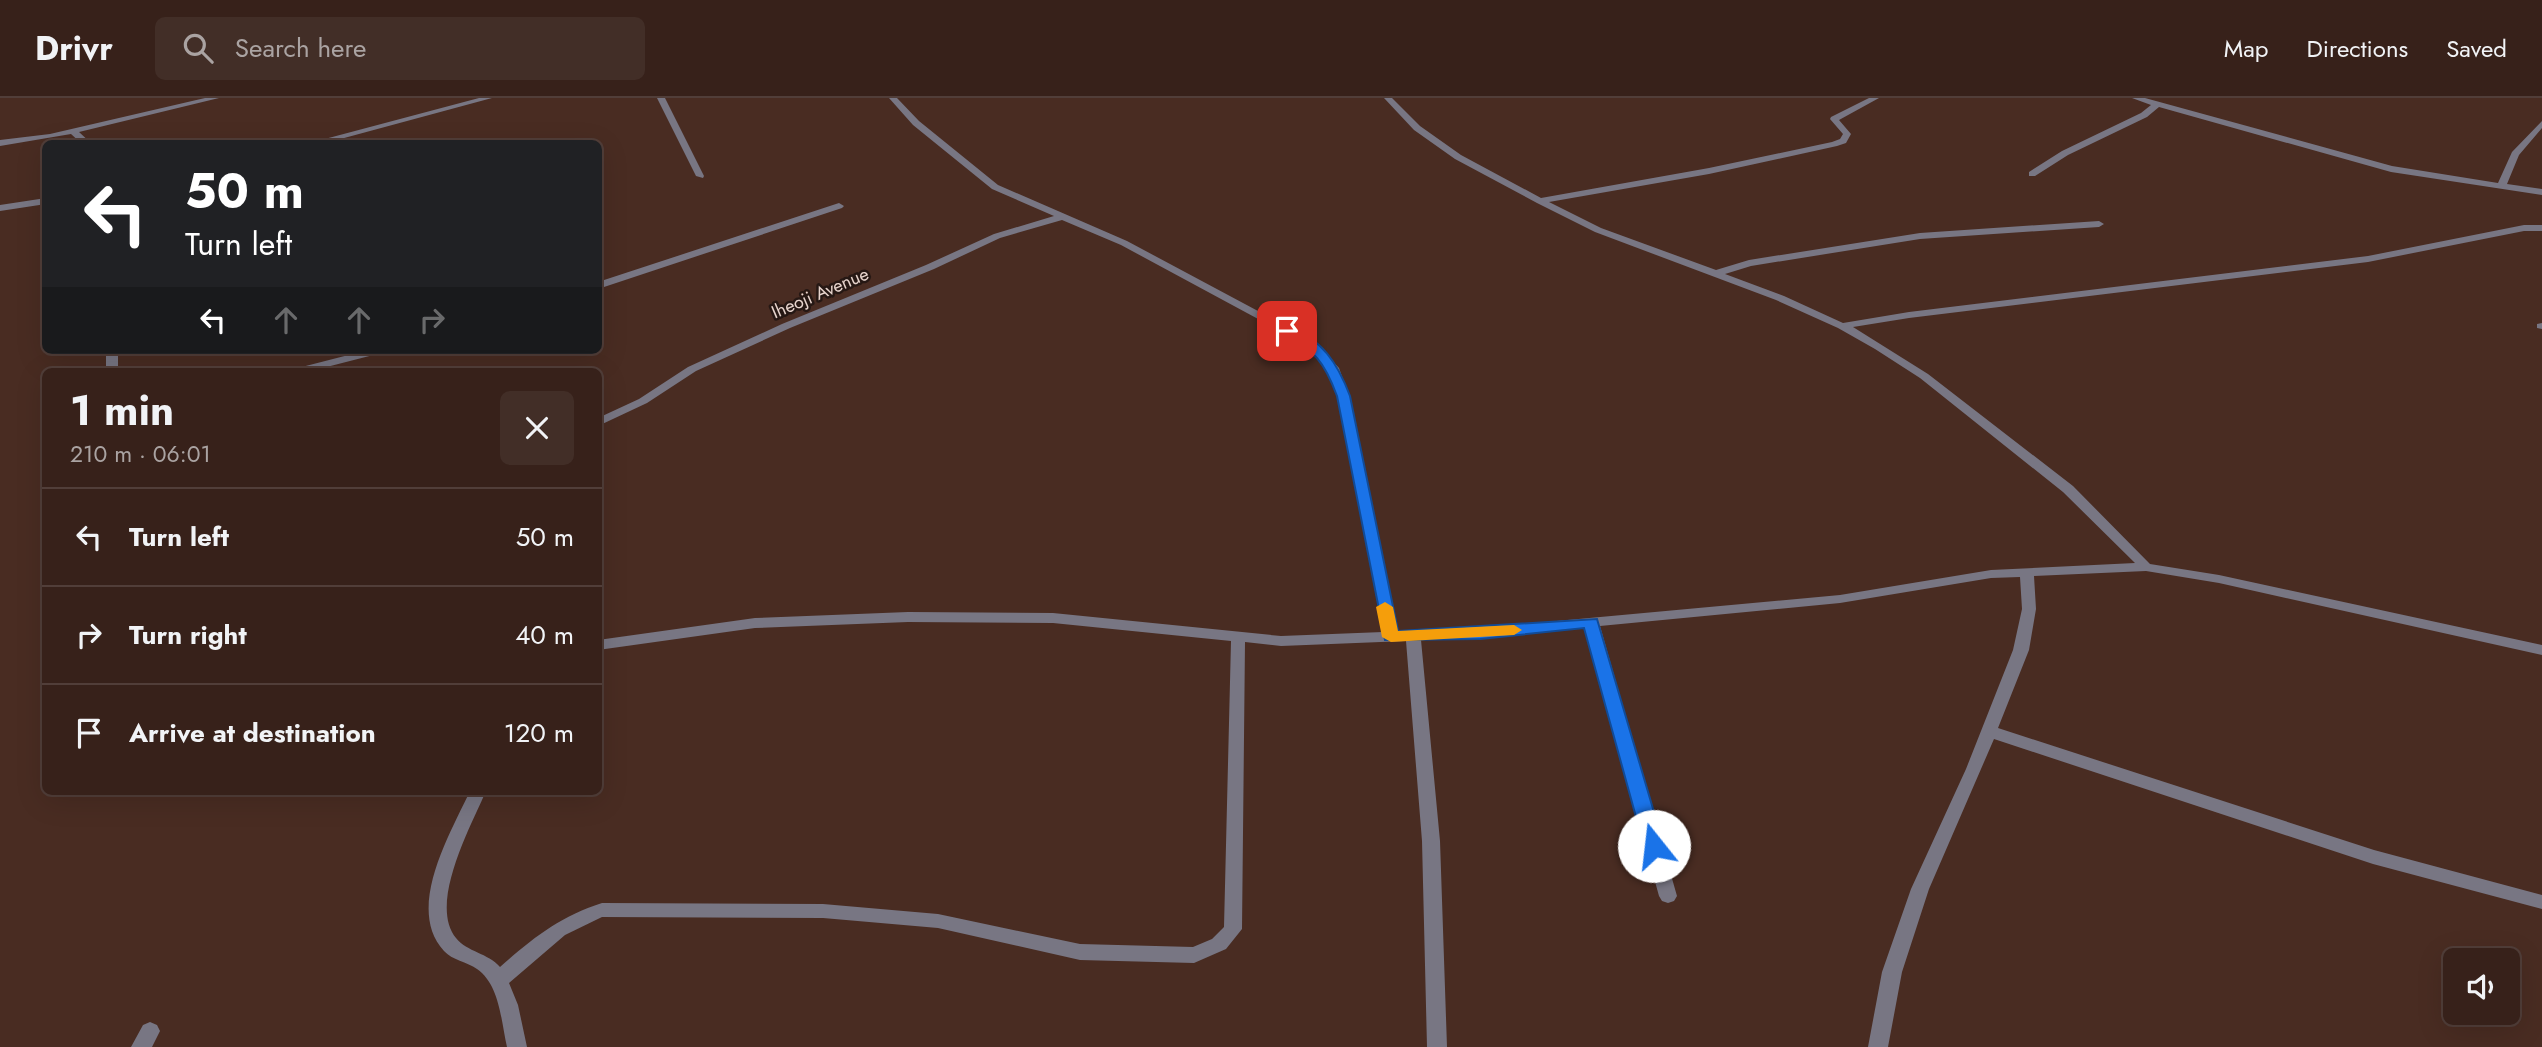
<!DOCTYPE html>
<meta charset="utf-8">
<style>
body{margin:0;font-family:Jost,sans-serif;background:#422e27;color:#f1f3f6;height:100vh;display:flex;flex-direction:column;font-size:26px;white-space:nowrap}
*{box-sizing:border-box;margin:0}
p{font-size:23px;color:#aaa3a2}
.icon{flex:none;width:38px;height:38px;fill:none;stroke:currentColor;stroke-width:2;stroke-linecap:round;stroke-linejoin:round}
.map{position:relative;flex:1;overflow:hidden}
.panel{position:absolute;left:42px;top:270px;width:560px;height:427px;display:flex;flex-direction:column;background:#37211a;border-radius:10px;box-shadow:0 7px 28px #0002,0 0 0 2px #513e39}
.panel>*{flex:none}
.guide{position:absolute;left:42px;top:42px;width:560px;height:214px;border-radius:10px;box-shadow:0 7px 28px #0002,0 0 0 2px #513e39;background:#202124;color:#fff;overflow:hidden}
.fabs{position:absolute;left:2443px;top:850px;display:grid;gap:14px}
.fabs a{display:grid;place-items:center;width:77px;height:77px;border-radius:10px;background:#37211a;box-shadow:0 7px 28px #0002,0 0 0 2px #513e39;font-size:35px}
.pin{position:absolute;display:grid;place-items:center;width:60px;height:60px;color:#fff;margin:-30px;border-radius:14px;box-shadow:0 4px 10px #0006}
.me{position:absolute;width:77px;margin:-38px;rotate:344deg;stroke-linejoin:round;filter:drop-shadow(0 0 5px #0008)}
.turn{display:flex;align-items:center;gap:24px;height:147px;padding:0 28px;font-size:32px}
.turn .icon{width:91px;height:91px;stroke-width:2.5}
.turn b{display:block;font-size:49px;line-height:60px}
.lanes{display:flex;align-items:center;height:66px;padding:0 28px;background:#0003;justify-content:center;gap:35px;direction:ltr}
.lanes .off{opacity:.35}
.round{display:grid;place-items:center;flex:none;width:74px;height:74px;border-radius:10px;background:#422e27}
.head{display:flex;align-items:center;justify-content:space-between;height:119px;padding:0 28px}
h1{font-size:42px;font-weight:700;line-height:52px}
ul{padding:0;list-style:none}
li{display:flex;align-items:center;gap:21px;height:98px;padding:0 28px;border-top:2px solid #513e39}
li div{flex:1}
li b{display:block;font-size:26px}
li em{font-style:normal}
header{display:flex;align-items:center;gap:42px;box-sizing:border-box;height:98px;padding:0 35px;background:#37211a;border-bottom:2px solid #513e39}
header strong{font-size:33px}
nav{display:flex;gap:38px;margin-inline-start:auto;font-size:24px}
.search{width:490px;height:63px;background:#422e27;display:flex;align-items:center;gap:18px;box-sizing:border-box;padding:0 24px;border-radius:10px;color:#aaa3a2;font-size:26px}
.map>svg:first-child{display:block}
.lines{fill:none;stroke-linecap:round;stroke-linejoin:round}
.street{fill:#787683;fill-rule:evenodd}
.route{fill:#1a73e8;stroke:#114b97;stroke-width:2}
.slow{fill:#f59e0b}
.labels{text-anchor:middle;dominant-baseline:central;stroke-width:5;stroke-linejoin:round;paint-order:stroke}
.far-street-label{font-size:18px;fill:#e7d4cd;stroke:#261814}
</style>
<header>
<strong>Drivr</strong>
<div class="search"><svg class="icon" aria-label="search" viewBox="0 0 24 24"><circle cx="10" cy="10" r="6"/><path d="M15 15l6 6"/></svg>Search here</div>
<nav><a>Map</a><a>Directions</a><a>Saved</a></nav>
</header>
<div class="map">
<svg width="2542" height="949" viewBox="0 0 2542 949">
<rect width="100%" height="100%" fill="#492c22"/>
<g class="lines">
<!-- street -->
<path class="street" d="M205,0h14l-140,34 13,12h-10l-11,-10 -71,12v-6l50,-6z
M479,0h13l-170,46h-16z
M657,0h8l39,78 -1,2 -7,-2z
M889,0h8l22,23 79,64 129,56 187,100 25,27 10,28 48,236 83,-4 360,-33 151,-25 144,-7 -72,-71 -143,-114 -45,-29 -37,-21 -62,-28 -181,-68 -58,-29 -82,-44 -41,-29 -30,-32h8l28,28 41,29 80,43 168,-30 123,-26 8,-3 3,-5 -13,-15 1,-2 38,-19h10l-40,22 12,14 -5,9 -9,3 -128,28 -160,28 52,26 115,42 33,-10 171,-27 179,-12 5,3 -5,3 -179,12 -169,27 -26,8 59,22 59,27 66,-11 459,-56 156,-31h18v6h-18l-156,31 -459,56 -56,9 75,47 145,112 77,78 69,11 323,70v10l-323,-72 -73,-12 -112,5 2,33 -7,41 -31,78 376,122 168,45v14l-169,-45 -379,-125 -65,150 -27,83 -14,75h-20l14,-75 29,-83 55,-120 47,-119 9,-41 -2,-32 -29,1 -151,25 -240,23 77,270 -3,5 -6,2 -6,-2 -3,-5 -74,-268 -105,10 -59,2 19,201 7,206h-20l-5,-206 -16,-200 -125,5 -36,-4 -3,287 -16,20 -32,14 -114,-3 -142,-32 -115,-10 -221,-1 -37,18 -56,48 9,22 9,42h-20c-6,-26 -7,-62 -30,-78 -10,-7 -25,-9 -33,-18 -39,-42 6,-117 26,-160h16c-15,35 -58,113 -30,147 11,14 32,15 44,29 33,-29 59,-50 102,-64l221,1 115,10 142,30 113,3 19,-8 12,-12 7,-286 -178,-18 -145,-1 -153,6 -157,22v-10l157,-22 153,-6 145,1 228,23 102,-4 -46,-236 -9,-27 -22,-24 -185,-100 -59,-25 -62,18 -66,31 -144,59 -94,43 -49,32 -49,23v-8l41,-19 49,-32 94,-43 144,-59 68,-31 60,-18 -62,-27 -79,-64z
M2132,0h13l247,68 106,17 14,-31 30,-31v7l-23,27 -12,29 35,5v6l-151,-23 -232,-65 -12,10 -79,38 -33,21h-6v-4l33,-21 79,-38 10,-8z
M46,100v6l-46,7v-6z
M839,105l5,3 -2,2 -244,81v-7z
M2542,225v6l-5,-1v-4z
M368,252h19l-2,2 -74,19h-19l2,-2z
M112,254l6,3v16h-12v-16z
M150,924l7,3 3,6 -8,16h-21l12,-22z"/>
</g>
<!-- route -->
<path class="route" d="M1287,229c35,11 51,37 63,69l48,235 199,-12 67,227 -3,5 -7,3 -7,-3 -3,-5 -60,-218 -104,11 -95,1 -48,-244c-13,-35 -22,-45 -54,-62v-6z"/>
<!-- slow -->
<path class="slow" d="M1385,504l8,5 5,24 116,-6 8,5 -8,5 -123,7 -9,-5 -6,-30z"/>
<g class="labels">
<!-- far-street labels -->
<g class="far-street-label">
<text transform="translate(820 195) rotate(-23)">Iheoji Avenue</text>
</g>
</g>
</svg>
<div class="fabs">
<a><svg class="icon" aria-label="sound" viewBox="0 0 24 24"><path d="M4 9h4l5-4v14l-5-4H4zM17 9q2 3 0 6"/></svg></a>
</div>
<div class="pin" style="left:1287px;top:233px;background:#d93025"><svg class="icon" aria-label="arrive" viewBox="0 0 24 24"><path d="M6 21V4h12l-3 4 3 4H6"/></svg></div>
<svg class="me" style="left:1654px;top:748px" viewBox="-20 -20 40 40"><circle r="19" fill="#fff"/><path d="M0-13L10 11 0 6-10 11z" fill="#1a73e8"/></svg>
<div class="guide">
<div class="turn"><svg class="icon" aria-label="left" viewBox="0 0 24 24"><path d="M17 20v-9H6M10 6l-5 5 5 5"/></svg><div><b>50 m</b>Turn left</div></div>
<div class="lanes"><svg class="icon" aria-label="left" viewBox="0 0 24 24"><path d="M17 20v-9H6M10 6l-5 5 5 5"/></svg><svg class="icon off" aria-label="ahead" viewBox="0 0 24 24"><path d="M12 20V5M6 11l6-6 6 6"/></svg><svg class="icon off" aria-label="ahead" viewBox="0 0 24 24"><path d="M12 20V5M6 11l6-6 6 6"/></svg><svg class="icon off" aria-label="right" viewBox="0 0 24 24"><path d="M7 20v-9h11M14 6l5 5-5 5"/></svg></div>
</div>
<section class="panel">
<div class="head"><div><h1>1 min</h1><p>210 m · 06:01</p></div><a class="round"><svg class="icon" aria-label="close" viewBox="0 0 24 24"><path d="M6 6l12 12M18 6L6 18"/></svg></a></div>
<ul>
<li><svg class="icon" aria-label="left" viewBox="0 0 24 24"><path d="M17 20v-9H6M10 6l-5 5 5 5"/></svg><div><b>Turn left</b></div><em>50 m</em></li>
<li><svg class="icon" aria-label="right" viewBox="0 0 24 24"><path d="M7 20v-9h11M14 6l5 5-5 5"/></svg><div><b>Turn right</b></div><em>40 m</em></li>
<li><svg class="icon" aria-label="arrive" viewBox="0 0 24 24"><path d="M6 21V4h12l-3 4 3 4H6"/></svg><div><b>Arrive at destination</b></div><em>120 m</em></li>
</ul>
</section>
</div>
